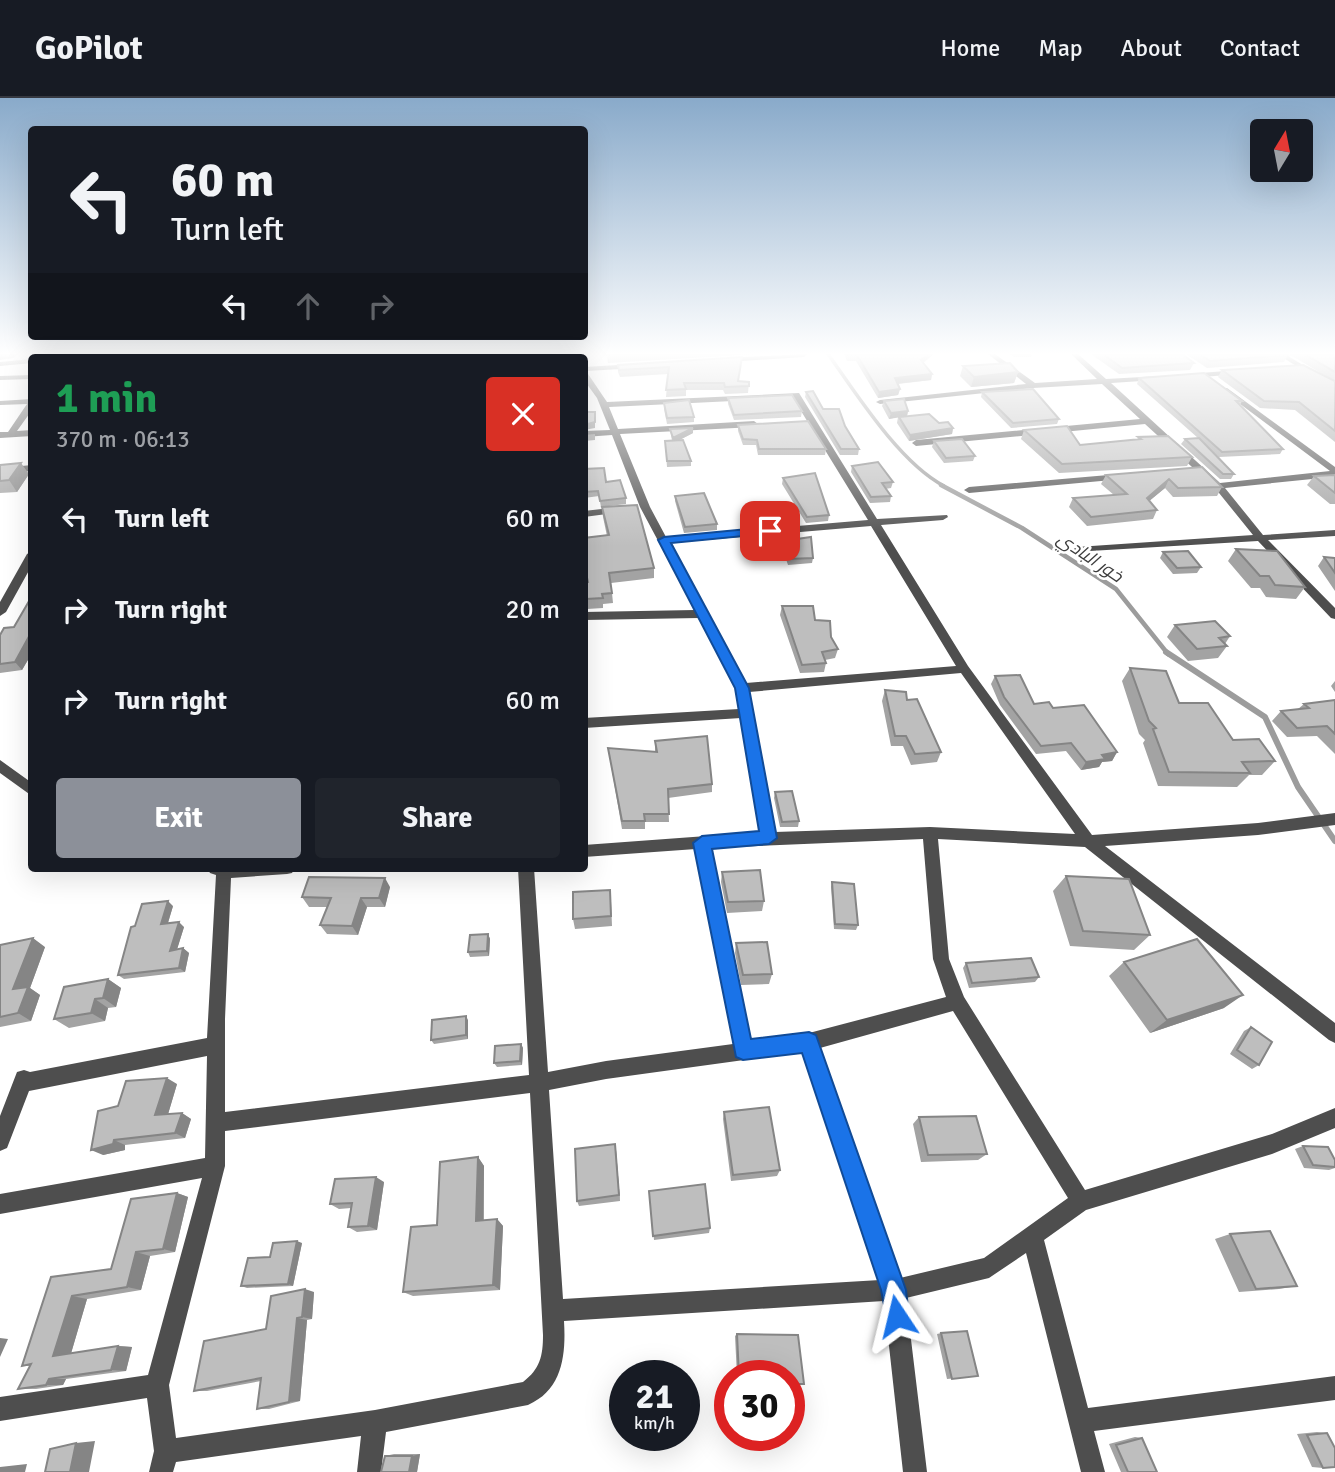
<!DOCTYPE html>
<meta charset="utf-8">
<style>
body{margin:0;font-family:Signika,Cairo,sans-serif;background:#20242c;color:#f1f3f6;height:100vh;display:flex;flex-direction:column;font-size:26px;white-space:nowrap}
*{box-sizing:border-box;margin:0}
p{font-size:23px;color:#9ea1a6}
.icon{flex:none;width:38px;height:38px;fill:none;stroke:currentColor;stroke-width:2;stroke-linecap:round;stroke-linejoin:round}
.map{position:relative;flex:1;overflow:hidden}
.details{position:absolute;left:28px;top:256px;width:560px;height:518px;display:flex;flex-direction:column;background:#171b24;border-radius:7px;box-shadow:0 7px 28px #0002}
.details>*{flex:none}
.top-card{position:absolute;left:28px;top:28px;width:560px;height:214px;border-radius:7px;box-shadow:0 7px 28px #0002;background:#171b24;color:#f1f3f6;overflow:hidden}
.needle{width:46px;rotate:10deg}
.buttons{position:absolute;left:1250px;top:21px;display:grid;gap:14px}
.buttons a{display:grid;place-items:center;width:63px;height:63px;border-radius:7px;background:#171b24;box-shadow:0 7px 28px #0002;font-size:35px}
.speed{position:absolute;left:609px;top:1262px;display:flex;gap:14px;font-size:35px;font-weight:700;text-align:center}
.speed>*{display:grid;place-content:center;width:91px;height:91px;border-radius:50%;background:#171b24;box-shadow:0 7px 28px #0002;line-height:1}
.speed small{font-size:18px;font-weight:400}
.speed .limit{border:10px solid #d22;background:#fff;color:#111}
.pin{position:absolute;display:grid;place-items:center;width:60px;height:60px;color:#fff;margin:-30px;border-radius:14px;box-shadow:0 4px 10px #0006}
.me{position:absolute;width:77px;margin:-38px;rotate:350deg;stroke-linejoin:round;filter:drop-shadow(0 0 5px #0008)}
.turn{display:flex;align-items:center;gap:24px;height:147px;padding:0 28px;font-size:32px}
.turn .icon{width:91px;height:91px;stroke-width:2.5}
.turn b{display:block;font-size:49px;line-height:60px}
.lanes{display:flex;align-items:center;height:66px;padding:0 28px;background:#0003;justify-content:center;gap:35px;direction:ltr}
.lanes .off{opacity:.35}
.round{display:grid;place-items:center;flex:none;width:74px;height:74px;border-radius:7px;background:#20242c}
.headline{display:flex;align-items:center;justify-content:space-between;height:119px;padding:0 28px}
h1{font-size:42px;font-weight:700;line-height:52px;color:#1e9e55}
.cta{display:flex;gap:14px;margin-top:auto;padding:14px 28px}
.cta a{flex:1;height:80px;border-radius:7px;background:#8c9099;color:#fff;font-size:28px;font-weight:700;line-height:80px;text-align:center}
.cta a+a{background:#20242c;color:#f1f3f6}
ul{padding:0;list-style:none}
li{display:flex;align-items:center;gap:21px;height:91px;padding:0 28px}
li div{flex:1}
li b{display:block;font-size:26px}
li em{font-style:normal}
header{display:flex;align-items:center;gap:42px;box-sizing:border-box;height:98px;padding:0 35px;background:#171b24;border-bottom:2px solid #363941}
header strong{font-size:33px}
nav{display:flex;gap:38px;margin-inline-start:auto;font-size:24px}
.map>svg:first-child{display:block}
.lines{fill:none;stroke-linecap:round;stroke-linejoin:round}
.stream-far2{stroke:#9c9c9c;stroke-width:3.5}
.stream-far1{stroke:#9c9c9c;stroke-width:4.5}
.stream{stroke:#9c9c9c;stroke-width:6}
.street{fill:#4e4e4e;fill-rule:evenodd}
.wall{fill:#a3a3a3}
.shaded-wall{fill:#858585}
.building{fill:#bebebe;stroke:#858585;stroke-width:2}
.route{fill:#1a73e8;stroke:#114b97;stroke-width:2}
.labels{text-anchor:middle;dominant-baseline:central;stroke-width:5;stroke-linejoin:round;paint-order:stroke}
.far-water-label{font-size:18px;font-style:italic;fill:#3d3d3d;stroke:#fff}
</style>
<header>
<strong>GoPilot</strong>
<nav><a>Home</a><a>Map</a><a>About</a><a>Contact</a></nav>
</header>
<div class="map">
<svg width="1335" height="1374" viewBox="0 0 1335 1374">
<rect width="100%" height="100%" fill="#fff"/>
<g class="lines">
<!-- stream-far2 -->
<path class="stream-far2" d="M828,256c29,41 72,109 116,132"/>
<!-- stream-far1 -->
<path class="stream-far1" d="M941,387l81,43 94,61 52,65"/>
<!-- stream -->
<path class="stream" d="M1166,554l99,65 33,70 37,54"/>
<!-- street -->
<path class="street" d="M59,256h9l-4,3h-10z
M192,256h7l-1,3h-8z
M287,256h7l-2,3h-8z
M471,256h7l-2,3h-8z
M562,256h7l3,3h-8z
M807,256l-3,3 -78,5 -4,-2 4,-2z
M988,256h7l40,29 62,-4 -26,-25h7l28,25 54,-3v4h-3l-46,3 109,100 110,-12 -106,-79v-4h3l108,79v9l-3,1 -107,11 38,47 72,-5v6l-67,4 67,68v11l-4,-1 -73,-77 -185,11 -1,-2 5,-3 176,-12 -38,-47 -70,-64 -229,22 -4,-3 4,-3 224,-21 -38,-35 -69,4 -153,16 -4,-2 4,-2 146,-16z
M1277,256h8l50,31v5z
M32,261v4l-32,3v-4z
M635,266h3v4l-52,3 21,31 192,-9 78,126 70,-4 1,2 -5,3 -62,5 87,141 124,169 166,-12 77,-10v12l-77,10 -153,11 230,177v20l-6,-3 -244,-193 -147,-8 11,120 15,38 121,193 187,-56 63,-26v20l-63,26 -186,56 -42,30 44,168 247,-32v24l-241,31 11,41h-24l-55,-219 -37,25 -83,20 21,174h-24l-19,-171 -320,20c2,33 -1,69 -36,84l-142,27 -5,40h-24l4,-36 -185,26 -3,10h-24l5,-21 -7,-53 -147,23v-24l148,-22 54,-197 -202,36v-20l205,-36 2,-102 -178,35 -22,57 -7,3v-35l17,-44 7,-2 6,2 177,-34 9,-163 -6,-2 -3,-5h88l-3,5 -5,1 -56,4 -6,141v93l304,-37 -11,-207h16l14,204 58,-11 127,-17 -37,-195 -112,8v-12l177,-13 -20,-114 -157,10v-10l155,-9 -3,-21 -37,-70 -115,2v-8l111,-2 -55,-103 -28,-72 -28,2v-6l26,-1 -13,-32 -13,-18v-13zM793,300l75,122 -202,17 -16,-30 -30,-73 134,-7 4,-3 -4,-3 -136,8 -9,-22zM871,428l85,140 -210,17 -77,-140zM961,575l114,161 -145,-7 -155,5 -26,-140zM923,741l10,120 13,38 -137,36 -59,8 -39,-193zM953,913l115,187 -84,60 -84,20 -80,-230zM803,954l77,228 -317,19 -14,-209 57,-11zM530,995l13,242c0,21 -3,34 -20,47l-148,28 -199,28 -7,-53 56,-219v-35z
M1238,272h3v4l-53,4 -4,-2 4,-2z
M32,277v4l-32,1v-4z
M32,301v11l-15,21 15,-1v6l-32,2v-6h8l19,-28 -27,1v-4z
M32,367v6l-32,3v-6z
M1120,376l5,3 -2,2 -154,14 -5,-3 5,-3z
M619,409l5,3 -2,2 -38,5v-6z
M32,453v14l-26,47 -6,4v-14l27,-48z
M0,662l32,23v13l-32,-23z"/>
</g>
<!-- wall -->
<path class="wall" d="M607,256h149l-148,9z
M844,256h90l-11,9 9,11 -1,6 -33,4 2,5 -2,6 -20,3 -22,-37h-9z
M1010,256h22l-1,3h-17z
M1091,256h91l12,9 -4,7 -71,4z
M1186,256h100l2,1 -4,7 -77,6z
M1289,256h46v88l-40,-32 -35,-2 -42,-31 4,-7 107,8z
M742,259l-4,25h11l-1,11 -23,1 -2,-4h-37v6l-20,1 2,-23 -48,3 -2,-5v-7z
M963,268l55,6 -4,11 -43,4 -11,-11z
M1139,280l103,23 -2,4 43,44 -3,5 -61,3 15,17 -3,5h-11l-39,-35 4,-5 13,-1 -61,-54z
M806,294l17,17 22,17 14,23 -1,6h-18l-35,-58z
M982,294l77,27 -2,5 -46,4 -30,-31z
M728,300l74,13 -1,6 -67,3 -6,-16z
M884,303l24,10 -1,5 32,7 14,5 -1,6 -43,7 -12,-18 1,-6 -9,2 -7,-13z
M664,305l30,14v5l-27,2 -3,-15z
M738,327l88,24 -1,6h-67l-2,-10h-13l-5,-14z
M670,331l23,4 -14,7 12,21v5l-24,1 -2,-26h7z
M1024,332l56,15 57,-5 1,-3 54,20 -5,9 -128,7 -38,-34z
M934,343l41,15 -2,5 -29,2 -12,-16z
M0,367l29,9 -12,18 -17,1z
M852,368l41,16 -2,6 -6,1 6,7 -1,6 -20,1 -19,-31z
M1202,369l20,20 -5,9 -44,1 -8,-9 -16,13 8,9 -4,9 -66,7 -18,-19 4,-9 41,-3 -13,-11 5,-9z
M584,371l22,13 20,16v6l-25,3 -2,-11 -15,2z
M1335,377v29h-5l-23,-19 7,-9z
M783,380l46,37 -1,6 -22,2 -24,-39z
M675,398l42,28v6l-33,3 -9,-32z
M602,409l52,61v10l-43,5 2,20 -10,1v4l-16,1 -3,-18 3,-9 -3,-12v-32l23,-2 -4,-19z
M783,443l30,17 -1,5 -24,2 -6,-18z
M1236,451l69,38 -9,12 -30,-2 -6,-9h-9l-23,-27z
M1163,454l38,15 -4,6 -24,1 -13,-16z
M1324,459l11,1v33l-17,-25z
M32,498v57l-10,17 -22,3v-38l14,-8z
M782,508l33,14 16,17 7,12 -3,9 -10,2 1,3 -2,9 -24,1 -20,-58z
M1175,527l55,11 -5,8 2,2 -9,12 -30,3 -21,-24z
M1130,570l49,35 54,37 42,21 -13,14h-13l-12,12 -79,-1 -15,-43 2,-3 -6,-6 -17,-53z
M995,578l39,28 19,4 64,44 -5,9 -10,1 -3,5 -18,3 -15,-19 -30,3 -36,-49 -9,-21z
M1335,583v11l-4,-6z
M885,592l22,10 34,52 -4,10 -26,3 -8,-19h-12l-9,-45z
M1335,602v54l-18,-18 -30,1 -15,-16 9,-10 17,-2 6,-5z
M655,643l57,43v8l-44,6 1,24h-24v7h-23l-14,-81 47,4z
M775,694l24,29 -1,6h-18l-6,-29z
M722,774l42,29 -2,10 -35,2 -6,-31z
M1066,778l84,59 -16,15 -64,-4 -17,-55z
M832,784l26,43 -2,5 -22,-1 -3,-42z
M390,789l-5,20h-18l-9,28 -31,-1 -7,-9 7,-18h-18l-7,-10z
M611,803l1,25 -37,3 -2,-10z
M173,808l-5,17 16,4 -7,22 6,-1 6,5 -4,19 -61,7 -6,-4 17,-49z
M488,836l2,5 -1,17 -19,1 -2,-5z
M736,845l36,31 -3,10 -28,1 -6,-32z
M0,847l45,2 -15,41 10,7 -9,26 -31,6z
M1124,864l100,46 -74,25 -41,-57z
M966,865l73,14 -4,5 -66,6 -6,-20z
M108,881l13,9 -5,19 -8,1 -3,13 -36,7 -15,-9z
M468,922v19l-34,5 -3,-4z
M1251,929l8,38 -7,4 -22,-15 14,-23z
M521,946l2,4 -1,17 -25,2 -3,-4z
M177,986l-9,30 14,-1 9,6 -6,19 -60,7v5l-22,5 15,-49z
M724,1014l56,58 -3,6 -46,5 -8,-62z
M919,1019l68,37 -9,6 -57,2 -8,-38z
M1303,1048l32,14v8l-6,2 -25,-2 -9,-19z
M616,1052l4,51 -41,5 -2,-5z
M478,1059l6,9v54l13,-1 6,7 -3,64 -87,6 -10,-4 34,-67z
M384,1084l-7,48 -20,2 -9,-5 3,-19 -12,1 -9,-5z
M649,1093l61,37 -1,5 -55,7z
M177,1095l11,4 -13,55 -25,4 -9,34 -54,9 -16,54 47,-7 14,1 -6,24 -60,8 -3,6 -27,4h-18l12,-23h-8l29,-89 60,-8z
M1230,1136l67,52 -18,3 -40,3 -24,-53z
M302,1145l-9,43 -46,2 -6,-2 29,-29z
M314,1194l-2,27 -5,1 -7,81 -31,8h-12l4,-28 -54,10h-13l72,-62z
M941,1235l37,43 -31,3 -10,-45z
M737,1236l52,42h-52l-2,-40z
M1317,1334l10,1 -4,35 -11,-1 -15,-33z
M1135,1339l7,1 15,34h-36l-12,-28z
M394,1356h26l-3,18 -32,-16z"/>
<!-- shaded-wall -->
<path class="shaded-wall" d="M0,256h18l-5,4 -13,2z
M929,256h5l-15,12 2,-6z
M1018,274l-4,11 -43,4 3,-10z
M932,276l-1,6 -37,4 1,-6z
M900,291l-2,6 -20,3 1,-6z
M908,313l-1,5 -18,3 2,-6z
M595,314v16l-11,2v-5z
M693,330v5l-21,11 1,-6z
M953,330l-1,6 -43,7 1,-6z
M595,336v6l-11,1v-6z
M21,365l8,11 -12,18 -8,-12z
M1169,381l-4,9 -23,19 5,-9z
M32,533v22l-10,17 -7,-8z
M1117,654l-5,9 -10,1 -3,5 -18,3 5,-8 16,-7z
M385,780l5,9 -5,20 -6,-9z
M361,800l6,9 -9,28 -6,-9z
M168,803l5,5 -7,23 -5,-5z
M179,824l5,5 -9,29 -5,-5z
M488,836l2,5 -1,17 -2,-5z
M33,840l12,9 -15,41 10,7 -9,26 -13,-8 -5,-24z
M183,850l6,5 -4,19 -6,-4z
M108,881l13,9 -5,19 -13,-9z
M1243,897l-19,13 -74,25 17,-13z
M95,901l13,9 -3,13 -14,-8z
M466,918l2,4v19l-2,-4z
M521,946l2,4 -1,17 -2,-4z
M167,980l10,6 -11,37 -11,-6z
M182,1015l9,6 -6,19 -10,-5z
M114,1042l11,5v5l-22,5 -12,-5z
M615,1046l1,6 4,51 -1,-6z
M478,1059l6,9 -1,61 -7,-6z
M376,1079l8,5 -7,48 -9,-4z
M177,1095l11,4 -13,55 -12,-3z
M497,1121l6,7 -3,64 -7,-5z
M297,1143l5,2 -9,43 -5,-2z
M136,1154l14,4 -9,34 -14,-3z
M305,1191l9,3 -2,27 -10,-2z
M72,1198l15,3 -17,58 -17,-1z
M297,1220l10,2 -7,81 -11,1z
M0,1240l8,1 -8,18z
M118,1248l14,1 -6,24 -15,-1z
M49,1281h17l-3,6h-17z
M95,1343l-6,31h-19l6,-29z
M420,1356l-3,18h-8l3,-16z
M27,1366l-2,8h-25v-5z"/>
<!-- building -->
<path class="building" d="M489,256h84v3h-65v-2l-6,-1 -2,3h-12z
M607,256h29l-29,1z
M848,256h81l-8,6 11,14 -37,4 5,11 -21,3 -22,-37h-9z
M1103,256h79l12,9 -72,5z
M1199,256h87l2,1 -78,6z
M1304,256h31v18z
M742,259l-4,24 11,1v4l-24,1 -1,-4h-40l2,6 -20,1 3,-23 -50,3 -1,-5z
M1010,265l8,9 -44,5 -11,-11z
M1303,267l32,16v50l-36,-29 -35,-1 -42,-31z
M1204,275l38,28h-6l47,48 -61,3 -83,-74z
M1033,291l26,30 -46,4 -31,-31z
M813,293l10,18h16l6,17 14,23h-18l-35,-57z
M792,297l10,16 -68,4 -6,-17z
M904,301l4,12 -17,2 -7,-12z
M689,302l5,17 -27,1 -3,-15z
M584,314h11v10l-11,3z
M929,316l10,9 9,-1 5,6 -43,7 -11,-18z
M808,323l18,28h-67l-2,-9 -14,-1 -5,-14z
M1067,328l13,19 61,-6 -3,-2 30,-1 24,21 -130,7 -38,-34z
M693,330l-20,10 -3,-9z
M1199,340l35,36h-11l-38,-35z
M962,341l13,17 -29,2 -12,-17z
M683,342l8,21h-24l-2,-20z
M878,364l15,20 -11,1 9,13 -20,1 -19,-31z
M21,365l-12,17 -9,1v-16z
M1202,369l20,20 -44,1 -9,-9 -22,19 10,12 -66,7 -18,-19 54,-4 -21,-19z
M604,370l2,14 14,-2 6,18 -26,3 -2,-10 -14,1v-23z
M815,375l14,42 -22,2 -24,-39z
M1335,377v18l-21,-17z
M704,395l13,31 -32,3 -10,-31z
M637,407l17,63 -45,5 3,20 -10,1 1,4 -17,1 -2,-16 4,-1 -4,-17v-27l25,-3 -7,-28z
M811,439l2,21 -25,1 -5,-18z
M1236,451l41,2 28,36 -30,-2 -6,-9h-9z
M1188,453l13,16 -24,1 -14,-16z
M1324,459l11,1v15z
M32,498v35l-17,31 -15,2v-29l4,-7 10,-1z
M782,508h31l2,14 15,1 1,16 7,12 -16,3 4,11 -24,2z
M1215,523l15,15 -11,2 8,8 -30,3 -22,-24z
M1130,570l36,3 13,32h29l25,37 26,-1 16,22 -33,1 8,11 -81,-1 -16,-43 3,-1 -7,-7z
M1020,577l14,29 15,-2 4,6 31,-3 33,47 -15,3 3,4 -19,3 -15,-19 -30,3 -37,-49 -9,-21z
M885,592l21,2 1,8 10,-1 24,53 -26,2 -9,-18h-11z
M1335,602v34l-8,-8 -30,2 -16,-17 28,-3 -5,-4z
M707,638l5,48 -44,5 1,25h-25l1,7h-23l-14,-73 49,4 -2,-11z
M792,693l7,30 -17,1 -7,-30z
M760,772l4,31 -36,1 -6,-30z
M1066,778l63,3 21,56 -67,-4z
M309,779l76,1 -6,20h-18l-9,28 -32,-1 11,-27 -29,-1z
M832,784l22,2 4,41 -23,-1z
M610,792l1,26 -38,3v-27z
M168,803l-7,23 18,-2 -9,29 13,-3 -4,20 -61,7 13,-48 4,-1 7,-22z
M488,836l-1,17 -19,1 2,-17z
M33,840l-20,51 15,-2 -10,26 -18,4v-72z
M1197,841l46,56 -76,25 -43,-58z
M767,844l5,32 -29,1 -7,-32z
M1031,860l8,19 -67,6 -6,-20z
M108,881l-5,19 -8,1 -4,14 -37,6 10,-32z
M466,918v19l-35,5 1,-20z
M1251,929l21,15 -13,23 -22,-15z
M521,946l-1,17 -26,2 1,-17z
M167,980l-12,37 27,-2 -7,20 -61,7 -1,4 -22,6 7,-39 20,-5 8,-25z
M769,1009l11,63 -47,5 -9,-63z
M976,1018l11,38 -59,1 -9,-38z
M615,1046l4,51 -42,6 -2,-52z
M1303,1048l25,1 7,13v7l-22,-2z
M478,1059l-2,64 21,-2 -4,66 -90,7 8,-65 26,-2 3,-63z
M376,1079l-8,49 -20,1 4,-24 -22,1 5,-25z
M705,1086l5,44 -57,8 -4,-45z
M177,1095l-14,56 -27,3 -9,35 -55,9 -19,60 65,-10 -7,24 -62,9 -3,6 -28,4 13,-25 -9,2 29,-89 60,-8 20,-70z
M1270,1133l27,55 -41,3 -26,-55z
M297,1143l-9,43 -47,2 7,-28 22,-1 3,-14z
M305,1191l-3,28 -5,1 -8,84 -32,7 4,-31 -67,13 10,-50 62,-12 5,-33z
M967,1233l11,45 -26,3 -11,-46z
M737,1236l61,1 6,49h-15v-8h-50z
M1327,1335l8,15v19l-12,1 -16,-33z
M1142,1340l15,34h-29l-12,-27z
M76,1345l-6,29h-25l5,-23z
M385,1358h27l-3,16h-28z"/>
<!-- sky -->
<linearGradient id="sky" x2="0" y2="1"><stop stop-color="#89aaca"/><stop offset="0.57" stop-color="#fff"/><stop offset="1" stop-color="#fff" stop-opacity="0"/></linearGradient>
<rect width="1335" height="448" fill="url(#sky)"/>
<!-- route -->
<path class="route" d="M770,429l6,4 -2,2 -103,10 78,145 28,150 -8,6 -57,5 39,190 58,-7 7,3 90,255 3,26 -4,9 -8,3 -9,-3 -7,-35 -79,-237 -59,7 -7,-3 -43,-214 9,-7 57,-5 -24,-143 -77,-148 6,-3z"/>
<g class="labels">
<!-- far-water labels -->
<g class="far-water-label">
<text transform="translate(1090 459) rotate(34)">خور البادي</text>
</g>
</g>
</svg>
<div class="buttons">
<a><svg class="needle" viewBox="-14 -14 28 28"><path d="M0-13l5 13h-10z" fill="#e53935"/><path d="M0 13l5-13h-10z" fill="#9ea1a6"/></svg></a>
</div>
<div class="speed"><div>21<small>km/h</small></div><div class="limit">30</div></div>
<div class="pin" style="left:770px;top:433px;background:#d93025"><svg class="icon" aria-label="arrive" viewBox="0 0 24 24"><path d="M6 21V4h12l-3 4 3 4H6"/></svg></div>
<svg class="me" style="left:897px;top:1218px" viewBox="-20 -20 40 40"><path d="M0-17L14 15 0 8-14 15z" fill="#1a73e8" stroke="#fff" stroke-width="4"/></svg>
<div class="top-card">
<div class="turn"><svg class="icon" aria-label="left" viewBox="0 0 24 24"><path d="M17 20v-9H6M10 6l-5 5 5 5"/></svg><div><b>60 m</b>Turn left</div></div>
<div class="lanes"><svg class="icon" aria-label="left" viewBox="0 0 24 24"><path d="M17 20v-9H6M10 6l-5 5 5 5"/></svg><svg class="icon off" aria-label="ahead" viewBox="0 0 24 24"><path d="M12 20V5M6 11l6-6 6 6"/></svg><svg class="icon off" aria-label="right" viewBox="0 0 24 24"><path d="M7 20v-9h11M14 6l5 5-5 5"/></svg></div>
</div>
<section class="details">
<div class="headline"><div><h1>1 min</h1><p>370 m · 06:13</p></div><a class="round" style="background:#d93025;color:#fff"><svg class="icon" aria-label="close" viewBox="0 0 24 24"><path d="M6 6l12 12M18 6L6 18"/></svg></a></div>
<ul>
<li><svg class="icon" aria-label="left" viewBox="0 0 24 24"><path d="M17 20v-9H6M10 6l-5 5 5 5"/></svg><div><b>Turn left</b></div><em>60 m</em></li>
<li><svg class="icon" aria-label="right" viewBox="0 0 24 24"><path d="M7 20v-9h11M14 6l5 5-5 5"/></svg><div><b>Turn right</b></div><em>20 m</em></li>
<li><svg class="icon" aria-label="right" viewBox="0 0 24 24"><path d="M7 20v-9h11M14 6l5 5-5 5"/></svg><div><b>Turn right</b></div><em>60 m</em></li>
</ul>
<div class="cta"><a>Exit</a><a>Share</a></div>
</section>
</div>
